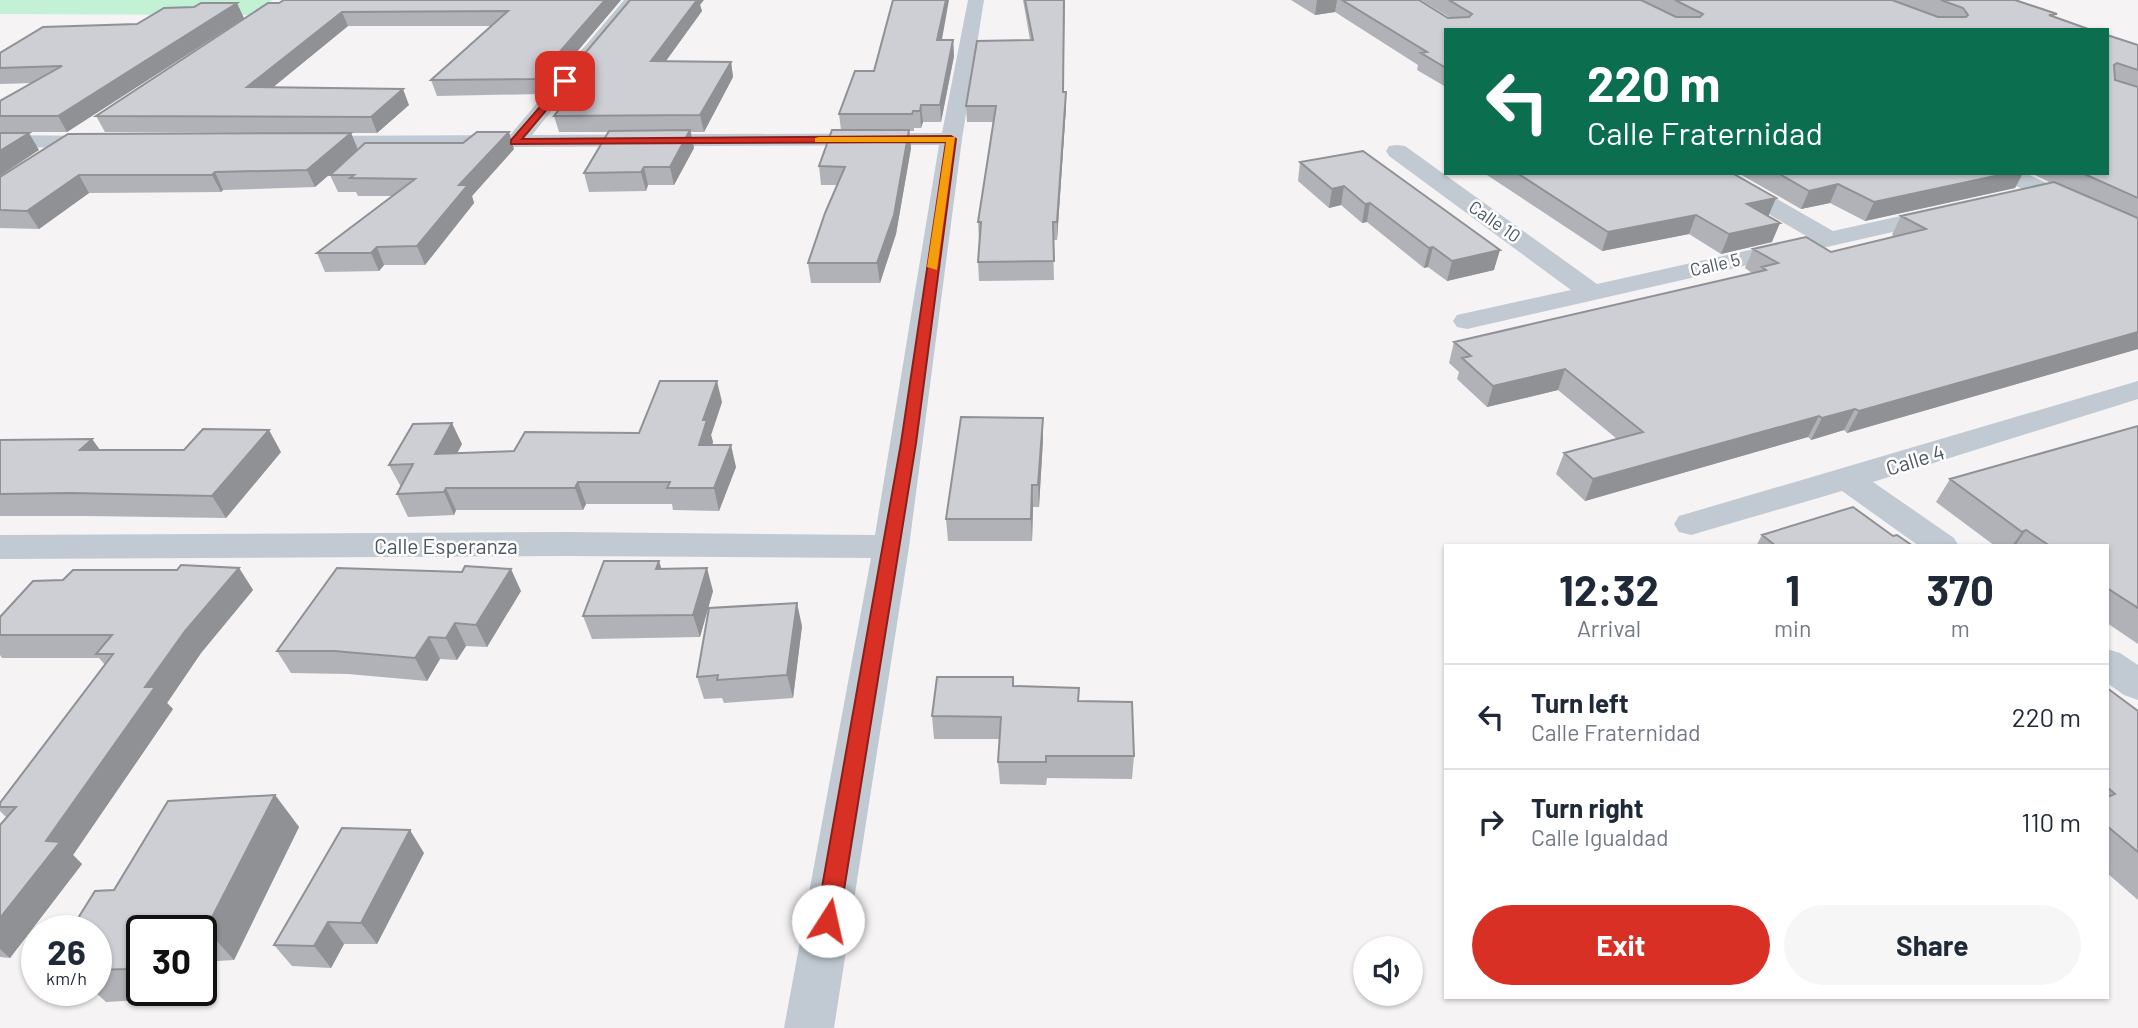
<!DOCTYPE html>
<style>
body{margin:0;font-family:Barlow,sans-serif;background:#f6f6f7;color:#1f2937;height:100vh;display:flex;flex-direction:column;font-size:26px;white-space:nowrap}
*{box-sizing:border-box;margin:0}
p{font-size:23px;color:#747a83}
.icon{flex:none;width:38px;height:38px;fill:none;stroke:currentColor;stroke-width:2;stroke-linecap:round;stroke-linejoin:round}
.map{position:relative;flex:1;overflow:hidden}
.side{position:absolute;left:1444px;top:544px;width:665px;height:455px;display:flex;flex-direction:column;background:#fff;border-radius:0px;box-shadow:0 2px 5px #0004}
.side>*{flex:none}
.top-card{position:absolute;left:1444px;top:28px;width:665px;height:147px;border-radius:0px;box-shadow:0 2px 5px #0004;background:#0b6e4f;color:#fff;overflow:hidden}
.buttons{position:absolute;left:1353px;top:936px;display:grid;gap:14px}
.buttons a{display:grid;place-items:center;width:70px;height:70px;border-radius:50%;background:#fff;box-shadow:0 2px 5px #0004;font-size:35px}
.speed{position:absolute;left:21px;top:915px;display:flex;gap:14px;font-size:35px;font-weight:700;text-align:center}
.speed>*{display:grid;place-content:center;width:91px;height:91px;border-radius:50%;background:#fff;box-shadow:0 2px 5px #0004;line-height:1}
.speed small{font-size:18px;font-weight:400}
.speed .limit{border:4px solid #111;border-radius:10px;background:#fff;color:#111}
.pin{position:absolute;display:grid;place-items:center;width:60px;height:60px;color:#fff;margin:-30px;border-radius:14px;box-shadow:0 4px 10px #0006}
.me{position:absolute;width:77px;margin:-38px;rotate:10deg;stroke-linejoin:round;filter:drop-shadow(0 0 5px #0008)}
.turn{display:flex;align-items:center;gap:24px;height:147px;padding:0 28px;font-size:32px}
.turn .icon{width:91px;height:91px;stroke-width:2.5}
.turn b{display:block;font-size:49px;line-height:60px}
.eta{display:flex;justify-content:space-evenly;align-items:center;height:119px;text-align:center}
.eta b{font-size:42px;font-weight:700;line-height:49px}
.action{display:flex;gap:14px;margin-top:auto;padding:14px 28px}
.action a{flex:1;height:80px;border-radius:42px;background:#d93025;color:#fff;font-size:28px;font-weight:700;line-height:80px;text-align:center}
.action a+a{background:#f6f6f7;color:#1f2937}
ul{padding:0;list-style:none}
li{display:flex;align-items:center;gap:21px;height:105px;padding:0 28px;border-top:2px solid #e0e1e3}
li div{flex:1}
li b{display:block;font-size:26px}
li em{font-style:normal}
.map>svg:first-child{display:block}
.green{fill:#c3f1d5}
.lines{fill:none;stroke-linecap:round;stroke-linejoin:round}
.street{fill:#c1cad2;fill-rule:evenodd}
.wall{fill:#b0b2b7}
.shaded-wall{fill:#909195}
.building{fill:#cdcfd5;stroke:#909195;stroke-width:2}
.route{fill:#d93025;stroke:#8d1f18;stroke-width:2}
.slow{fill:#f59e0b}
.labels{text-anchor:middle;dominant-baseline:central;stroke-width:5;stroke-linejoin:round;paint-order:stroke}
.far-street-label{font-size:18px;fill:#4a5661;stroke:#fff}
.street-label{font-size:21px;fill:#4a5661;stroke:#fff}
</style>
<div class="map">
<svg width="2138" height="1028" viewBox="0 0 2138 1028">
<rect width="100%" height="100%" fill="#f5f3f3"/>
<!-- green -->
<path class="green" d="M0,0h273l-22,15 -251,-1z"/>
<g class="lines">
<!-- street -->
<path class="street" d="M624,0h17l-109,135 410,-2 26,-133h16l-22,139 -53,408 -75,481h-50l87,-470 -303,-2 -568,3v-24l568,-3 307,3 64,-390 -629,3 -8,-1 -3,-5 3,-5 8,-1 200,-1z
M0,135l102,1 8,1 3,5 -3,5 -8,1 -102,-1z
M1397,145l8,1 192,138 211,-47 -101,-59 -3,-5h28l101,58 108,-24 8,2 4,5 -4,5 -8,2 -474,108 -10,-2 -4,-6 4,-6 114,-25 -182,-134 -3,-5 3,-5z
M1995,173h30l113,51v16l-140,-62z
M2138,381v18l-265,83 81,56 5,8h-40l-77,-55 -151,44 -12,-3 -5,-8 5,-8z
M2107,649l13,4 18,12v35l-14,-5 -17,-12z"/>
</g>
<!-- wall -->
<path class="wall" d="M284,0h337l-80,94 -104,2 -6,-16 60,-54h-143l-75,61 136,18 -32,28h-26l7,16h156l-42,47 2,7 -49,62h-41l-5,6 -54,1 -8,-19 75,-57h-34l-2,-4h-18l-8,-17 9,-9 -24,21 -92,3 -2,2 -132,1 -50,36 -39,-1v-51l292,-44 -187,-1 -9,-16z
M1023,0h42l-2,92h3v15l-9,133h-4l1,40 -75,1 -1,-19 2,-22h-1l-1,-18 15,-100h-26l-1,-16 64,-66z
M1291,0h128l29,18 1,-1 -28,-17h594l42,14 -611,16v57l-29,-17 1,-5 -83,-53 -20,3z
M700,5l2,6 -36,50 65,1 2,15 -29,55h-13l3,16 -20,37h-26l-2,6 -57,1 -5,-19 24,-41h-49l-5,-16 18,-22h-3l-5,-16z
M244,18l-177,114h-67v-31l32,-18 -32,1v-31l137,-29z
M2107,35l31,10v304l-291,84 -3,-3 -33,10 -3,-3 -223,64 -29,-27 8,-21 53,-14 -59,-49 -71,17 -30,-28 2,-7 -10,-9 5,-21 298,-69 -7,-5 8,-19 78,3 63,-16 -2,-1 9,-19 150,-33 -20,-10h76z
M942,40h11l1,16 -13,66h-18l-2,6h-7v3h-5l2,17 -15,86 -16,49h-69l-3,-20 29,-78h-16l-2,-19 22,-36 -2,-16 35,-43z
M1300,162l194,108 -47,11 -19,-14 -4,1 -57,-46 -5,1 -21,-18 -12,3 -31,-27z
M1484,173h249l43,25 -8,18 4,26 -51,12 -32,-20 -87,17z
M1738,173h285l-8,15 -150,33 -35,-18 -29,6z
M722,402l-11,33 2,7 -1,3 24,22 -17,44 -46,-1 -1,-6h-86l-3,6h-127l-2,5 -46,2 -11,-23 4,-7 -12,-22 73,-21 -5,9 57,-2 125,-18z
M2138,426v218l-31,-21v-77h-112l-59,-44 14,-23z
M92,439l8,11 181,2 -55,66 -139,-2h-87v-76z
M1043,439l-4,68h-6l-1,34h-84l-2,-22z
M1762,535l131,1 20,10h-157z
M239,568l14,22 -52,63 -34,50 6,6 -100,146 9,9 -72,94 -10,-1v-132l6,-8 -6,-6v-8l105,-138 -6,-7h-97l-2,-3v-38l63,-37 114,-10z
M521,591l-34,56 -21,-1 -9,14 -17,-1 -13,22 -79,-7 -57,-1 -14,-22z
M713,591l-13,46 -108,2 -9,-23z
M802,626l-9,72 -69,5 -2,-5 -18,1 -7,-22z
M1013,686l65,15 56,55 -2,23 -85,-1 -1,7 -46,-1 -2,-22 2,-23h-66l-2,-23z
M2107,688l31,23v189l-31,-27z
M275,795l24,32 -65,133 -33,2v-31h-59v59h20l-5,9 -51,3 -13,-12h3v-59l18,-41z
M424,853l-47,91h-33l-13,24 -39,-2 -18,-21z"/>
<!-- shaded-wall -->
<path class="shaded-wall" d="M605,0h16l-80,94 -5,-15z
M693,0h11l-4,5 2,6 -47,65 -4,-15z
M946,0h3l-10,56 -2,-16z
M1317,0h20l-2,12 -20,3z
M237,3l7,15 -177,114 -9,-16z
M342,12l6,14 -93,76 -8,-15z
M953,40l1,16 -13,66 -1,-17z
M731,62l2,15 -29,55 -4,-17z
M403,89l6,16 -32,28 -6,-16z
M1066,92v15l-9,133v-18z
M921,105l2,17 -2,6 -1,-17z
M690,130l4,18 -20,37 -4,-18z
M909,130l2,18 -15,86 -16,49 -3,-20z
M509,132l5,17 -42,47 2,7 -49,62 -8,-19 42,-61z
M29,133l10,17 -39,26v-25z
M351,133l7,17 -43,37 -8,-17z
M644,167l4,18 -2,6 -5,-19z
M215,172l8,18 -2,2 -9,-17z
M2009,173h14l-8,15 -150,33 9,-19z
M79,175l10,18 -50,36 -12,-18z
M1838,184l-8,19 -29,6 8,-18z
M1344,186l-3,19 -12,3 3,-19z
M1776,198l-8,19 -21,-13z
M1370,203l-3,19 -5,1 3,-19z
M1696,215l-7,19 -87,17 6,-19z
M1780,223l-8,19 -51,12 8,-20z
M377,247l7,18 -5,6 -8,-18z
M1433,247l-5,20 -4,1 5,-20z
M1500,250l-6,20 -47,11 5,-20z
M2138,332v17l-291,84 12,-22z
M1565,369l-7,21 -71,17 6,-21z
M717,381l5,21 -11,33 2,7 -8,24 -6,-21 4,-25z
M1855,409l-11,21 -33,10 11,-22z
M1819,416l-11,21 -223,64 8,-22z
M1043,418v21l-4,68 -1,-22z
M452,423l10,21 -17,32 -10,-22z
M269,430l12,22 -55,66 -14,-22z
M92,439l15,21 -27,-10z
M731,445l5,22 -17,44 -5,-23z
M578,482l8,22 -3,6 -8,-22z
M1032,485l1,22 -1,34 -1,-22z
M446,488l10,22 -2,5 -10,-23z
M2026,530l-11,16h-3l10,-14z
M659,561l7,22 -10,-14z
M239,568l14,22 -52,63 -34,50 6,6 -100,146 9,9 -72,94 -10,-9v-31l46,-77 99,-154 40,-56z
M707,568l6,23 -13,46 -7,-22z
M511,569l10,22 -34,56 -11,-22z
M797,603l5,23 -9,72 -6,-23z
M455,623l11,23 -9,14 -11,-22z
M429,637l11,22 -13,22 -12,-23z
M275,795l24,32 -65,133 -28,-31z
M410,830l14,23 -47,91 -16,-21z
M328,922l16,22 -13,24 -17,-22z
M142,940v44l-16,-15z
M148,990h14l-5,9z"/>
<!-- building -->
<path class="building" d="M284,0h321l-69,79 -105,1 77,-69 -166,1 -95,75 156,2 -32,28 -275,-1 172,-113h11z
M630,0h67l-46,61 80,1 -31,53 -146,1 30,-38h-20z
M893,0h53l-9,40h16l-13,65h-19l-1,6h-7l-1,3h-73l16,-43h19z
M1025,0h39l-1,92h3l-9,130h-4l1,39 -76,1 3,-40h-3l18,-116h-30l11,-65 56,-1z
M1342,0h77l29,18 21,-1 3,-3 -23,-14h192l35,17h24l3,-3 -28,-14h217l46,17h28l2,-2 -5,-7 -22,-8h74l42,14 -8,1 42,15h-645v38l-25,-15 6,-1z
M201,3h36l-179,113h-58v-15l62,-35 -62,2v-15l43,-26 94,-3 27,-16 30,-1z
M2107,35l31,10v25l-21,-7 -3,2 1,15 23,7v111l-56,-25h25z
M690,130l-20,37h-26l-3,5 -57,1 25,-42z
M832,130h77l-15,85 -17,48h-69l17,-50 20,-46 -26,-1z
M477,132h32l-50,53h9l-51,61 -40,1 -6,6h-54l98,-74 -65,-1 4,-3h-24l35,-32h98z
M0,133h29l-29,18z
M351,133l-44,37 -92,2 -3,3h-133l-52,36 -27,-1v-33l68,-43z
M1363,151l137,99 -48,11 -19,-14 -4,1 -59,-45 -5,1 -21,-18 -12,3 -32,-27z
M1517,173h215l44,25 -29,6 33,19 -51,11 -33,-19 -88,17z
M1778,173h231l-135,29 -36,-18 -29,7z
M2054,182l84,36v114l-279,79 -4,-2 -33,9 -3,-2 -226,63 -29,-26 79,-21 -78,-63 -72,17 -31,-28 9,-2 -17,-14 312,-72 -4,-3 16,-4 -25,-14 53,-12 25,15 95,-23 -25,-13z
M660,381h57l-14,39h4l-8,25h32l-17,43h-47l3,-6h-92l-3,6h-129l-2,4 -47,2 16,-30 -24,1 24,-41 39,-1 -17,31 79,-3 11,-19 114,1z
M961,417l82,1 -5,67h-6l-1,34h-85z
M2138,426v182l-31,-20v-42h-57l-24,-16 -4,2 -72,-53z
M203,429l66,1 -57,66 -141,-3 -71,1v-54l92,-1 -12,11h104z
M1853,507l40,29 4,-1 16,11h-137l-14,-11z
M604,561h55l-3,8 51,-1 -14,47 -110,1z
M181,565l58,3 -54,63 -40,56h10l-109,154 14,1 -60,76v-93l16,-18h-16v-4l113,-149h-17l16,-19h-112v-18l33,-36 30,-1 10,-10h104z
M465,566l46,3 -35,56 -21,-2 -9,15 -17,-1 -14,21 -81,-7h-57l60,-83 125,4z
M797,603l-10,72 -70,5 1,-5 -21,2 12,-69z
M937,677h76v9l66,2 -1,13 54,1 2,54h-88v6h-48l3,-45 -69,-1z
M2107,688l31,23v141l-31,-26v-29l8,-3 -8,-7z
M275,795l-69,134 -64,2v9l-16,29 -30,1v-39h-26l25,-40 19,-1 54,-89z
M342,828l68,2 -49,93 -33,-1 -14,24 -40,-1z"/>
<!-- route -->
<path class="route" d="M565,78l4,1v4l-47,56 429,-3 5,3 -40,304 -77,478 -4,7 -7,3 -8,-3 -4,-7 85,-478 45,-301 -435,2v-4z"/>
<!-- slow -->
<path class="slow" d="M819,137h136l-18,133 -10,-3 19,-125h-131v-4z"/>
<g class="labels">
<!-- far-street labels -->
<g class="far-street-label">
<text transform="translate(1495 221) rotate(35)">Calle 10</text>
<text transform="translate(1715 264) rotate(-13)">Calle 5</text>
</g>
<!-- street labels -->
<g class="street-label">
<text transform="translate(1915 459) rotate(-17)">Calle 4</text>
<text x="446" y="545">Calle Esperanza</text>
</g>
</g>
</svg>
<div class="buttons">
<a><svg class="icon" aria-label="sound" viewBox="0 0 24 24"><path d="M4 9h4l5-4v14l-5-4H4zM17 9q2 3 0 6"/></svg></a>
</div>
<div class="speed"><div>26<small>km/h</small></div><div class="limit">30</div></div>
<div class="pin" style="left:565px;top:81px;background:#d93025"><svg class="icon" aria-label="arrive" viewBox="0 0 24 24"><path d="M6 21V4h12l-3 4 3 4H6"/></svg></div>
<svg class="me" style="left:828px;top:921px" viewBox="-20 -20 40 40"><circle r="19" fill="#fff"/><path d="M0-13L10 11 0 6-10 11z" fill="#d93025"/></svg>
<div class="top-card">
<div class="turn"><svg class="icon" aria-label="left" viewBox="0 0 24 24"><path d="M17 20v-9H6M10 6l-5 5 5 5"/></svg><div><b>220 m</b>Calle Fraternidad</div></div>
</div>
<section class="side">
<div class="eta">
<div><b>12:32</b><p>Arrival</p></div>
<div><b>1</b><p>min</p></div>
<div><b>370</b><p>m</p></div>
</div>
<ul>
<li><svg class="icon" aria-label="left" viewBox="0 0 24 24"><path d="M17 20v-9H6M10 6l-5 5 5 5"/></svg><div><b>Turn left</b><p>Calle Fraternidad</p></div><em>220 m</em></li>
<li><svg class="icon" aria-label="right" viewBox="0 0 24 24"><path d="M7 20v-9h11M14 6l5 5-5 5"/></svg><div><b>Turn right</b><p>Calle Igualdad</p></div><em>110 m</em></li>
</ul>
<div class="action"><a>Exit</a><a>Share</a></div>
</section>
</div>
